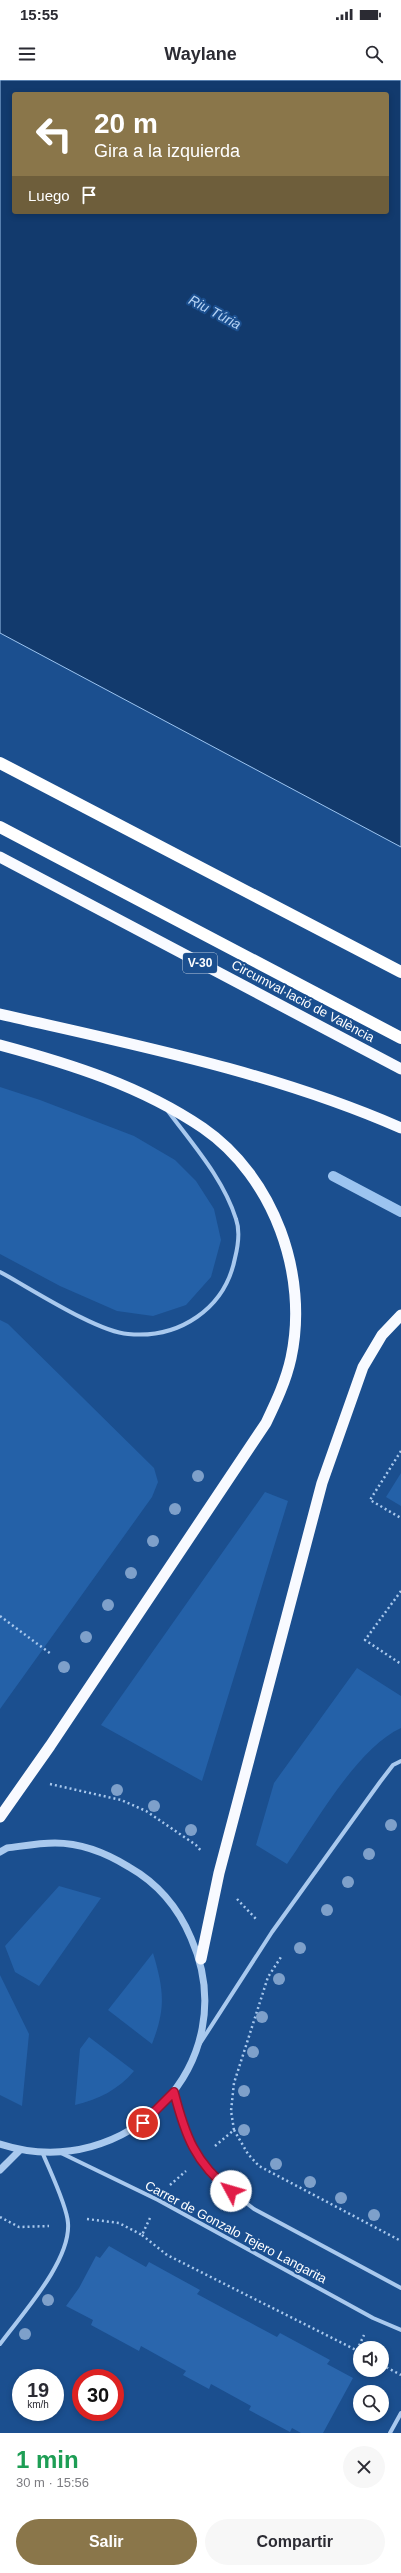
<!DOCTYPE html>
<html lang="es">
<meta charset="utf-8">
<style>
body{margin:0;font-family:Helvetica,sans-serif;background:#f7f7f7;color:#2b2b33;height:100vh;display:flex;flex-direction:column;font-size:15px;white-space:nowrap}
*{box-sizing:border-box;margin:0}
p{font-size:13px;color:#7c7c81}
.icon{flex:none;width:22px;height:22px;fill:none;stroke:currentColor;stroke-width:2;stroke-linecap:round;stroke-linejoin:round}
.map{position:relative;height:2353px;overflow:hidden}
.sheet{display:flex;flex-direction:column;background:#fff;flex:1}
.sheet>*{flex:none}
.hud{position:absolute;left:12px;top:12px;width:377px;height:122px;border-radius:4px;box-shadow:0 2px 6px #0003;background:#8a764a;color:#fff;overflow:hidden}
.tools{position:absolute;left:353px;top:2261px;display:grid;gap:8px}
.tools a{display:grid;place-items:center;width:36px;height:36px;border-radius:50%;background:#fff;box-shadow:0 2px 6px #0003;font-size:20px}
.speed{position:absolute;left:12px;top:2289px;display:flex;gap:8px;font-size:20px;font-weight:700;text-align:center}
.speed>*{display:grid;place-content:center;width:52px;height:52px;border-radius:50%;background:#fff;box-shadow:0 2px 6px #0003;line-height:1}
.speed small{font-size:10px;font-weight:400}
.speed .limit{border:6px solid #d22;background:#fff;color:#111}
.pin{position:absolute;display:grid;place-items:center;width:34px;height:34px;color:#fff;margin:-17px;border:2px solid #fff;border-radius:50%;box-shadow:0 1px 4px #0007}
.me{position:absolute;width:44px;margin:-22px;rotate:309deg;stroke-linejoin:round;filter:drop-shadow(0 0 3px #0008)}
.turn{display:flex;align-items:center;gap:14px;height:84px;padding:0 16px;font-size:18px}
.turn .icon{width:52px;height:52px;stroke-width:2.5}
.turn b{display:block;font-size:28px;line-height:34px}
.then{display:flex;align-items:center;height:38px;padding:0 16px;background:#0003;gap:8px;font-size:15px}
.round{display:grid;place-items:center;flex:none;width:42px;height:42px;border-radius:21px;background:#f7f7f7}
.head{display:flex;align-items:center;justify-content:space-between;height:68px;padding:0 16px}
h1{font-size:24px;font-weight:800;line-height:30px;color:#1e9e55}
.primary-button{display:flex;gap:8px;margin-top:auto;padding:8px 16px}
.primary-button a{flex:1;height:46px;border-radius:24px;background:#8a764a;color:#fff;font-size:16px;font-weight:800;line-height:46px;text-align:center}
.primary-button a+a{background:#f7f7f7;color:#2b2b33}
.status{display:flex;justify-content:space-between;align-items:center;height:28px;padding:0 20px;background:#fff;direction:ltr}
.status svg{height:11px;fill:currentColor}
header{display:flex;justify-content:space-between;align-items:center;height:52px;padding:0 16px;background:#fff;font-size:18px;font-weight:800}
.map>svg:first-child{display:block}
.green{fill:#2461a8}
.water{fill:#123a6d;stroke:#9cc4f0;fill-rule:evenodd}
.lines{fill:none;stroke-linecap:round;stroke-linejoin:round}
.stream{stroke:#9cc4f0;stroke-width:10}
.building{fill:#2a66ad}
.path{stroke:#a9c9ee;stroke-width:2.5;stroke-dasharray:2 3;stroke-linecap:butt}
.minor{stroke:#a9c9ee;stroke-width:4}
.tertiary{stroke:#a9c9ee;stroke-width:7}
.trunk{stroke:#f8faff;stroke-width:11}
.motorway{stroke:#fff;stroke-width:12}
.tree{fill:#7ea0ca}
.route-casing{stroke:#92132f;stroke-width:10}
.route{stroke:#e11d48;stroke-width:7}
.labels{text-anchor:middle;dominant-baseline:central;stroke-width:4;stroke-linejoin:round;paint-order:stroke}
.shield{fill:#1b4f8f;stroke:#bbcadd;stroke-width:1}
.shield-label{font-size:12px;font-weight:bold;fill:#fff}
.street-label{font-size:13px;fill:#fff;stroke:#1b4f8f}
.water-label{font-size:14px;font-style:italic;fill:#b5d3f5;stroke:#1b4f8f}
</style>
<div class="status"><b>15:55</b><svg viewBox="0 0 49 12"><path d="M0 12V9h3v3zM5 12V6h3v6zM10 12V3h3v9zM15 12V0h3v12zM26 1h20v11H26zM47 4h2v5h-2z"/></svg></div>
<header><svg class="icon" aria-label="menu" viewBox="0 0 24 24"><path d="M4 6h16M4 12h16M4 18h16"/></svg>Waylane<svg class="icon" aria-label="search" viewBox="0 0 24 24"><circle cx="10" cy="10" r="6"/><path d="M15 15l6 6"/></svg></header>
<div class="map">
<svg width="401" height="2353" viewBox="0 0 401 2353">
<rect width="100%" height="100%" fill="#1b4f8f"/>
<!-- green -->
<path class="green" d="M0,1007l40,13 94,36 41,24 21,21 18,28 7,31 -10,37 -25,28 -33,11 -36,-5 -57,-25 -60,-32z
M0,1240l8,4 146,144 4,14 -6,15 -152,212z
M401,1393v33l-15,-9z
M265,1412l23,9 -86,280 -101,-56z
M357,1588l44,28v32c-44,20 -86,96 -114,136l-31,-19 18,-62z
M59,1806l42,12 -62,88 -24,-14 -10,-26z
M153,1873c11,37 13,55 -1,91l-44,-34z
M0,1895l29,59 -7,72 -22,-11z
M89,1957l45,34c-15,18 -36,29 -59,34l5,-56z"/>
<!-- water -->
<path class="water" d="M0,0h401v767l-401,-214zM14,14h373v118h-373z"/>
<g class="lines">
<!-- stream -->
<path class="stream" d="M333,1096l68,36"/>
</g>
<!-- building -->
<path class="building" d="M109,2166l37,21 3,-5 51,28 -3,4 80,43 3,-4 50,27 -3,4 26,14 -30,55h-22l-9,-5 -2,4 -41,-22 2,-4 -40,-22 -2,5 -26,-14 3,-4 -45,-25 -2,5 -48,-26 2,-5 -27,-14 13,-18 17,-32 4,2z"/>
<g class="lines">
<!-- path -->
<path class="path" d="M401,1371l-31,49 31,18
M401,1511l-36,49 36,24
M0,1536l51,38
M50,1704l71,16 25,11 50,34 6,7
M237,1819l20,21
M234,2050l14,24 11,12 142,75
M215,2066l19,-16 -3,-19 3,-28 34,-106 13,-20
M170,2105l16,-14
M0,2137l19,10 30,-1
M87,2139l32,4 23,12 8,-17
M142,2155l25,20 193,97
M357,2270l7,-15
M382,2285l19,10"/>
<!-- minor -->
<path class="minor" d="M0,1192c30,16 97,60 128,62 51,5 97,-25 107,-76 3,-12 5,-28 1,-39 -13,-41 -43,-74 -68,-108
M199,1965l73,-113 108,-150 13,-17 8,-4
M174,2012l14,47 22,36 44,34 147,79
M61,2073l97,47 215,118 28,12
M0,2264c22,-30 71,-83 68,-121 -1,-17 -18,-52 -25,-69
M390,2353l11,-20"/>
<!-- tertiary -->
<path class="tertiary" d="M0,1772l7,-4c16,-2 32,-5 48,-5 26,0 53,11 74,24 30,17 49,40 62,71 55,124 -64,247 -191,206
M0,2090l20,-20"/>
<!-- trunk -->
<path class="trunk" d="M0,777l401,212
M0,934c136,31 273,58 401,114
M0,965c71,19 141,41 203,83 71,49 106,147 88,230 -5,23 -15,44 -25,65l-216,323 -50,71
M201,1879l18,-86 103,-390 41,-116 19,-32 19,-20"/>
<!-- motorway -->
<path class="motorway" d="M0,683l401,209
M0,747l401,211"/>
</g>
<!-- trees -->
<g class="tree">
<circle cx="198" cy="1396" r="6"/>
<circle cx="175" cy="1429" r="6"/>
<circle cx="153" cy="1461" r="6"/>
<circle cx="131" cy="1493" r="6"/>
<circle cx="108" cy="1525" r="6"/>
<circle cx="86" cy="1557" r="6"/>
<circle cx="64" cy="1587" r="6"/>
<circle cx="117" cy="1710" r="6"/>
<circle cx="154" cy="1726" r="6"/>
<circle cx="391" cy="1745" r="6"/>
<circle cx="191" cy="1750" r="6"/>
<circle cx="369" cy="1774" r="6"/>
<circle cx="348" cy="1802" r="6"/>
<circle cx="327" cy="1830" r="6"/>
<circle cx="300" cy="1868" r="6"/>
<circle cx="279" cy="1899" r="6"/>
<circle cx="262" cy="1937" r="6"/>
<circle cx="253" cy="1972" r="6"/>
<circle cx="244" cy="2011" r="6"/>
<circle cx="244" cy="2050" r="6"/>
<circle cx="276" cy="2084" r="6"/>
<circle cx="310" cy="2102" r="6"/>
<circle cx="341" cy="2118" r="6"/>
<circle cx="374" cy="2135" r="6"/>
<circle cx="48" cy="2220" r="6"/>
<circle cx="25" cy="2254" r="6"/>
</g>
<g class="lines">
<!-- route casing -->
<g class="route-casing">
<path id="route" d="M143,2043l31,-31c11,43 21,71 57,99"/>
</g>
<!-- route -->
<use href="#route" class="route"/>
</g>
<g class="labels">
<!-- shield labels -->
<rect class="shield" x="183" y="873" width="34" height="20" rx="3"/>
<g class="shield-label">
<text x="200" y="883">V-30</text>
</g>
<!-- street labels -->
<g class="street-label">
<text transform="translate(303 921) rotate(28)">Circumval·lació de València</text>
<text transform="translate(236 2152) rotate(28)">Carrer de Gonzalo Tejero Langarita</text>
</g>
<!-- water labels -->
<g class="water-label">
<text transform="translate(215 232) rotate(28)">Riu Túria</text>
</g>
</g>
</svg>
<div class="tools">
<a><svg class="icon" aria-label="sound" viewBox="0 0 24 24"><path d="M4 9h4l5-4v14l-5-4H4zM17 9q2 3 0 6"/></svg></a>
<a><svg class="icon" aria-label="search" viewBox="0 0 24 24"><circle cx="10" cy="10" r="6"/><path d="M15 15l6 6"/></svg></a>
</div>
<div class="speed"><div>19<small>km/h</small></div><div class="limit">30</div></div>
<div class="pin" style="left:143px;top:2043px;background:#d93025"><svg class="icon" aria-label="arrive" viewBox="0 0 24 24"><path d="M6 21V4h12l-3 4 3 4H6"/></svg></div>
<svg class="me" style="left:231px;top:2111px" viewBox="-20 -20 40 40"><circle r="19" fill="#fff"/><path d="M0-13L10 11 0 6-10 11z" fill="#e11d48"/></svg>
<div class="hud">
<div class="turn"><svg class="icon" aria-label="left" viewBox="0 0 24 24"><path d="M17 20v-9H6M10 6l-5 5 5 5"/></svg><div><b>20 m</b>Gira a la izquierda</div></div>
<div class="then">Luego<svg class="icon" aria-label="arrive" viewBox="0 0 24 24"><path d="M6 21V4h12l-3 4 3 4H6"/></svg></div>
</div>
</div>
<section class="sheet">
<div class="head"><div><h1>1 min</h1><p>30 m · 15:56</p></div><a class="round"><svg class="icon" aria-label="close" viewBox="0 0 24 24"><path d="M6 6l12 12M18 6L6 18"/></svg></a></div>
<div class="primary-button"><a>Salir</a><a>Compartir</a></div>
</section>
